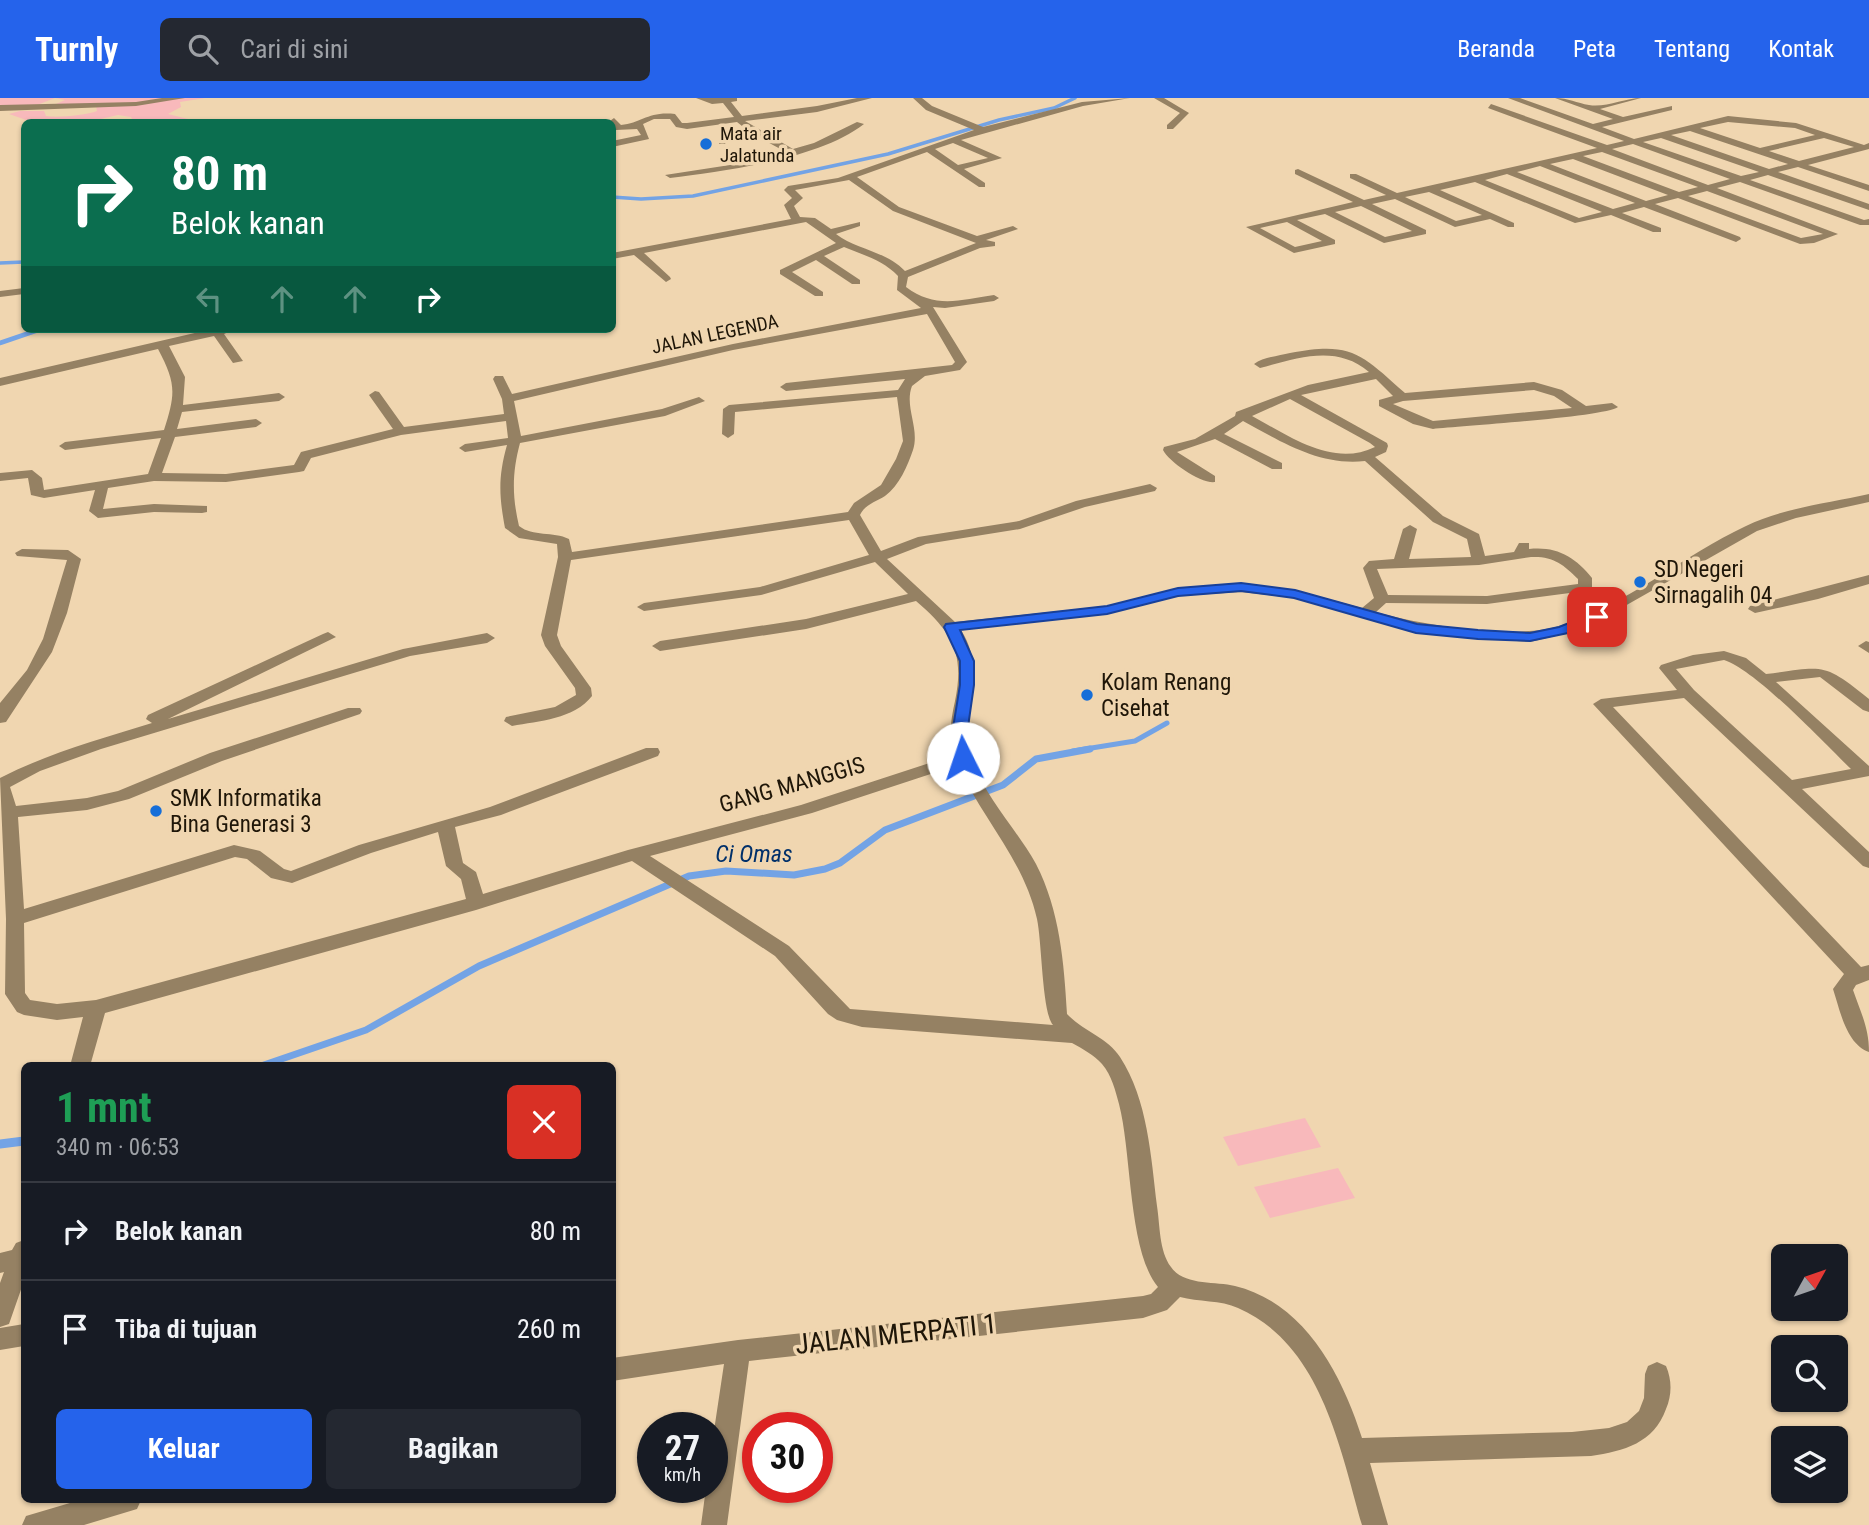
<!DOCTYPE html>
<html lang="id">
<meta charset="utf-8">
<style>
body{margin:0;font-family:"Roboto Condensed",sans-serif;background:#242831;color:#f1f3f6;height:100vh;display:flex;flex-direction:column;font-size:26px;white-space:nowrap}
*{box-sizing:border-box;margin:0}
p{font-size:23px;color:#9ea1a6}
.icon{flex:none;width:38px;height:38px;fill:none;stroke:currentColor;stroke-width:2;stroke-linecap:round;stroke-linejoin:round}
.map{position:relative;flex:1;overflow:hidden}
.sheet{position:absolute;left:21px;top:964px;width:595px;height:441px;display:flex;flex-direction:column;background:#171b24;border-radius:10px;box-shadow:0 2px 5px #0004}
.sheet>*{flex:none}
.hud{position:absolute;left:21px;top:21px;width:595px;height:214px;border-radius:10px;box-shadow:0 2px 5px #0004;background:#0b6e4f;color:#fff;overflow:hidden}
.needle{width:46px;rotate:50deg}
.fabs{position:absolute;left:1771px;top:1146px;display:grid;gap:14px}
.fabs a{display:grid;place-items:center;width:77px;height:77px;border-radius:10px;background:#171b24;box-shadow:0 2px 5px #0004;font-size:35px}
.speed{position:absolute;left:637px;top:1314px;display:flex;gap:14px;font-size:35px;font-weight:700;text-align:center}
.speed>*{display:grid;place-content:center;width:91px;height:91px;border-radius:50%;background:#171b24;box-shadow:0 2px 5px #0004;line-height:1}
.speed small{font-size:18px;font-weight:400}
.speed .limit{border:10px solid #d22;background:#fff;color:#111}
.pin{position:absolute;display:grid;place-items:center;width:60px;height:60px;color:#fff;margin:-30px;border-radius:14px;box-shadow:0 4px 10px #0006}
.me{position:absolute;width:77px;margin:-38px;rotate:356deg;stroke-linejoin:round;filter:drop-shadow(0 0 5px #0008)}
.turn{display:flex;align-items:center;gap:24px;height:147px;padding:0 35px;font-size:32px}
.turn .icon{width:91px;height:91px;stroke-width:2.5}
.turn b{display:block;font-size:49px;line-height:60px}
.lanes{display:flex;align-items:center;height:66px;padding:0 35px;background:#0003;justify-content:center;gap:35px;direction:ltr}
.lanes .off{opacity:.35}
.round{display:grid;place-items:center;flex:none;width:74px;height:74px;border-radius:10px;background:#242831}
.overview{display:flex;align-items:center;justify-content:space-between;height:119px;padding:0 35px}
h1{font-size:42px;font-weight:700;line-height:52px;color:#1e9e55}
.cta{display:flex;gap:14px;margin-top:auto;padding:14px 35px}
.cta a{flex:1;height:80px;border-radius:10px;background:#2563eb;color:#fff;font-size:28px;font-weight:700;line-height:80px;text-align:center}
.cta a+a{background:#242831;color:#f1f3f6}
ul{padding:0;list-style:none}
li{display:flex;align-items:center;gap:21px;height:98px;padding:0 35px;border-top:2px solid #363941}
li div{flex:1}
li b{display:block;font-size:26px}
li em{font-style:normal}
header{display:flex;align-items:center;gap:42px;box-sizing:border-box;height:98px;padding:0 35px;background:#2563eb;color:#fff}
header strong{font-size:33px}
nav{display:flex;gap:38px;margin-inline-start:auto;font-size:24px}
.search{width:490px;height:63px;background:#242831;display:flex;align-items:center;gap:18px;box-sizing:border-box;padding:0 24px;border-radius:10px;color:#9ea1a6;font-size:26px}
.map>svg:first-child{display:block}
.green{fill:#f8b9bb}
.lines{fill:none;stroke-linecap:round;stroke-linejoin:round}
.stream-far4{stroke:#73a3e5;stroke-width:3.5}
.stream-far3{stroke:#73a3e5;stroke-width:4.5}
.stream-far2{stroke:#73a3e5;stroke-width:5}
.stream-far1{stroke:#73a3e5;stroke-width:7}
.stream{stroke:#73a3e5;stroke-width:9}
.minor{fill:#958163;fill-rule:evenodd}
.route{fill:#2563eb;stroke:#184099;stroke-width:2}
.poi-dot{fill:#166ed8;stroke:#f0d6b0;stroke-width:2.5}
.labels{text-anchor:middle;dominant-baseline:central;stroke-width:7;stroke-linejoin:round;paint-order:stroke}
.far-poi-label{font-size:19px;fill:#1f1608;stroke:#f0d6b0;text-anchor:start}
.far-street-label{font-size:19px;fill:#1f1608;stroke:#f0d6b0}
.poi-label{font-size:23px;fill:#1f1608;stroke:#f0d6b0;text-anchor:start}
.street-label{font-size:23px;fill:#1f1608;stroke:#f0d6b0}
.water-label{font-size:24px;font-style:italic;fill:#00306a;stroke:#f0d6b0}
.near-street-label{font-size:28px;fill:#1f1608;stroke:#f0d6b0}
</style>
<header>
<strong>Turnly</strong>
<div class="search"><svg class="icon" aria-label="search" viewBox="0 0 24 24"><circle cx="10" cy="10" r="6"/><path d="M15 15l6 6"/></svg>Cari di sini</div>
<nav><a>Beranda</a><a>Peta</a><a>Tentang</a><a>Kontak</a></nav>
</header>
<div class="map">
<svg width="1869" height="1427" viewBox="0 0 1869 1427">
<rect width="100%" height="100%" fill="#f0d6b0"/>
<!-- green -->
<path class="green" d="M0,0h205l-25,4 1,5 -13,7 20,5 -11,3h-49l4,-3 -1,-2 -13,-2 -22,5 6,2h-70l-23,-8 11,-3h24l2,5c12,2 40,-1 51,-5l-1,-5 -40,-2 9,-4 -10,-2 -18,7 -37,2z
M1305,1020l16,29 -83,19 -15,-29z
M1338,1070l17,30 -85,20 -16,-31z"/>
<g class="lines">
<!-- stream-far4 -->
<path class="stream-far4" d="M612,99l29,2 52,-3 195,-42 111,-34 55,-12 21,-10
M0,165l24,-1"/>
<!-- stream-far3 -->
<path class="stream-far3" d="M0,245l41,-14"/>
<!-- stream-far2 -->
<path class="stream-far2" d="M1073,653l62,-10 32,-18"/>
<!-- stream-far1 -->
<path class="stream-far1" d="M261,968l105,-36 113,-64 210,-90 37,-5 68,4 31,-6 15,-6 45,-33 118,-45 33,-26 54,-10"/>
<!-- stream -->
<path class="stream" d="M0,1046l24,-3"/>
<!-- minor -->
<path class="minor" d="M162,0h23l-49,8 -136,5v-6l136,-3z
M696,0h41v3l-6,1 11,14 75,-10 40,-8h15l-55,14 -72,9 48,28 21,-6 43,-21 7,2c-45,35 -138,47 -194,54l-5,-3 65,-10 54,-14 -31,-17 -25,5 -3,5h-6l3,-9 25,-5 -10,-8 -50,7 -11,-2 -6,-8h-16l-11,5 6,15 -37,8v-6l29,-6 -4,-6 -21,1 -6,-9 4,-3 7,7c21,-2 27,-14 54,-11l7,9h5l47,-6 -11,-14 -11,1z
M913,0h9l10,8 51,21 99,-25 48,-4 -47,8 -122,34 41,18 -38,11 21,14v4h-6l-52,-35 -70,25 42,30 78,29 36,-10 5,3 -32,11 9,2v4l-15,2 -72,29 -2,10c29,22 54,13 88,8l5,3 -5,3 -49,7 -12,-1 34,55 -7,8 -35,6 -13,10c-8,21 8,42 1,64 -5,15 -14,36 -28,46 -9,6 -20,8 -25,19l21,36 37,-14 101,-16 57,-20 74,-17 7,4 -2,3 -70,16 -65,22 -94,15 -39,15 68,63 152,-16 71,-18 63,-4 54,6 67,18 12,-10 -11,-30 6,-7 25,-2 9,-30 7,-4 7,4 -8,30 62,-2 -4,-18 -34,-17 -68,-61c-46,5 -83,-19 -122,-40l-19,13 58,29v6h-10l-57,-30 -38,13 38,24v6c-14,2 -46,-20 -52,-32l1,-3 31,-8 40,-23 1,-4 72,-27 61,-13c-33,-28 -71,-14 -109,-4l-6,-4c9,-7 25,-8 36,-11 62,-12 71,1 115,40l129,-11 28,8 24,16 26,-3 6,4c-13,10 -157,19 -185,22l-20,-5 -34,-18v-6l14,-4 -17,-17 -75,16 86,48 1,3 -2,6 -11,5 68,59 36,18 6,22 29,-4 5,-9h10v6c28,-3 46,8 63,29v9l-7,4 -98,13 -101,-1 -10,9c45,13 138,28 183,14 66,-20 125,-71 187,-100 37,-18 83,-23 123,-32v8l-73,16 -39,13 -155,88 -34,14 -38,9 -114,-9 -122,-35 -53,-6 -63,4 -71,18 -146,16c28,44 -3,76 8,119 11,44 46,77 67,115 24,47 28,99 31,150 16,17 41,24 53,43 28,43 31,100 37,149 3,19 2,45 14,61 13,19 44,14 64,19 70,17 107,89 127,152l210,-6 37,-4 18,-6 12,-11 5,-13 1,-24 3,-8 9,-4 9,4c6,14 6,29 0,43 -12,34 -42,42 -75,47l-221,7 18,62h-26c-22,-77 -41,-181 -124,-217 -17,-8 -40,-6 -58,-11l-13,13 -24,8 -394,43 -22,164h-26l5,-37h6v-44l12,-80 -112,17v-23l126,-18 405,-44 8,-2 7,-7c-30,-36 -26,-133 -39,-183 -4,-14 -7,-28 -17,-40 -8,-9 -19,-15 -30,-21l-210,-16 -25,-7 -9,-6 -53,-58 -143,-95 -156,49 -371,103 -15,53h-20l13,-49 -26,3 -33,-5 -7,-3 -12,-18 1,-75 -6,-141c49,-25 100,-39 152,-55l-6,-4 2,-4 175,-81 5,-2 8,5 -168,82 235,-70 84,-16 8,5 -8,5 -77,13 -309,93 -61,22 -30,16 6,19 71,-8 31,-7 92,-38 138,-45h12l2,3 -2,3 -138,47 -93,38 -42,11 -69,7 6,92 210,-64 26,6 24,18 7,2 68,-26 131,-38 156,-59h12l2,4 -2,4 -157,59 -46,12 8,36 13,9 7,22 145,-44 173,-45 153,-50c-6,-18 -3,-36 1,-54 10,-48 -3,-69 -39,-100l-110,28 -146,22 -8,-5 8,-5 146,-22 102,-25 -33,-32 -114,33 -117,16 -7,-4 7,-4 116,-16 109,-32 -20,-35 -278,40 -14,75 4,11 30,42 1,8c-18,23 -53,25 -80,30l-8,-5 2,-4 49,-10 21,-12 -1,-7 -30,-42 -4,-11 17,-78 -1,-13 -38,-6 -14,-10c-6,-32 -7,-51 2,-83l-42,7 -6,-4 6,-4 43,-6 -2,-17 -105,14 -90,23 -7,13 -5,1 -73,10 -72,-1 -46,7 -5,21 51,-5 53,2v6l-5,1 -48,-1 -56,6 -9,-7 6,-21 -51,8 -13,-3 -3,-17 -28,3v-8l32,-3 10,8 2,12 104,-16 13,-36 -96,12 -6,-4 6,-4 99,-12c12,-37 12,-47 -6,-81l-158,37v-8l212,-49h23l-11,5 19,27 -10,2 -19,-27 -45,10 16,31 -2,28 96,-12 6,4 -6,4 -97,11 -5,17 79,-10 6,4 -6,4 -81,10 -13,36 64,1 68,-9 7,-13 92,-23 -24,-34 6,-4 4,1 25,35 100,-13 -2,-15 -9,-20 2,-3h8l9,18 221,-50 188,-36 -24,-18 1,-14c-15,-16 -35,-21 -54,-29l-20,9 36,24v4h-8l-36,-24 -24,12 31,20v4h-8l-35,-22v-4l56,-27 -30,-21 -162,31 26,24 1,2 -5,3 -32,-27 -22,4v-6l179,-34 -7,-14 8,-7 -8,-8 4,-4 50,-8 136,-48 -48,-20zM953,45l35,15 -30,7 -23,-16zM849,82l44,31 83,32 -71,28c-19,-20 -48,-21 -69,-37l24,-8v-4l-29,7 -16,-11 -15,-1 -6,-11 9,-8 -8,-8zM927,216l28,48 -3,3 -166,18 -6,4 6,4 119,-12 -7,11 -169,15 -6,4 -1,25 6,4 6,-4 1,-22 162,-15 6,44 -7,18 -15,26 -27,18 -6,9 -276,40 -3,-13c-16,-8 -36,-2 -50,-13 -7,-30 -7,-53 1,-83l145,-27 40,-15 -6,-4 -37,12 -141,27 -7,-35 219,-51zM1534,292l20,6 18,12 -139,13 -40,-17 10,-3zM1290,301l80,44 5,4c-42,21 -86,-11 -123,-31zM1531,459c22,-1 32,7 47,22v5l-91,12 -99,-1 -11,-26 102,-4zM958,667c24,54 66,95 79,154 5,23 5,94 16,106l-203,-16 -61,-63 -139,-90 162,-43zM438,734l8,34 15,13 5,20 -370,101 -39,4 -27,-4 -5,-7 -1,-70 211,-66 12,2 24,19 21,5 79,-30z
M1154,0h10l25,15 -16,16h-6v-4l13,-12z
M1508,0h12l73,26 20,-5 -58,-21c13,0 22,5 34,7 16,3 36,-7 52,-7l-41,11 23,8 49,-11v4l-70,17 32,12 94,-23 68,7 68,22 5,-2v6l-61,16 61,20v6l-71,-24 -20,5 91,32v6l-101,-35 -18,5 114,40 5,-1v6h-9l-120,-43 -23,6 121,46 -24,9 -14,1 -122,-46 -23,6 85,33 1,2 -5,3 -92,-35 -22,6 39,15v4h-8l-42,-17 -36,8 -100,-41 -35,8 74,33v4h-6l-18,-8 -35,8 -60,-28 -23,5 54,26v4l-42,9 -59,-29 -28,6 38,20v4l-41,9 -48,-26 107,-25 -58,-28v-4l3,-1 66,31 22,-5 -36,-17v-4h6l41,19 200,-45 -109,-40 3,-4 116,41 17,-4zM1728,24l67,6 20,7 -55,13 -60,-20zM1690,33l98,33 -19,5 -98,-34zM1661,40l98,34 -18,4 -98,-34zM1824,40l30,9 -55,14 -30,-10zM1633,46l97,35 -22,6 -96,-36zM1602,54l96,35 -19,5 -96,-36zM1573,61l95,36 -22,6 -96,-37zM1540,68l95,37 -22,6 -96,-37zM1507,76l95,38 -23,6 -94,-38zM1707,93l116,43 -22,4 -113,-42zM1429,94l53,23 -26,6 -51,-24zM1361,108l51,25 -27,6 -50,-25zM1287,124l35,19 -27,6 -35,-19z
M24,190v6l-24,3v-6z
M22,451l46,1 13,9 -14,54 -15,39 -46,70 -6,1v-20l27,-33 16,-31 24,-79 -50,-4 -2,-3z
M1869,477v9l-51,15 -63,14 -7,-4 2,-3z
M1866,543l3,1v11l-11,-7z
M1724,553l22,7 20,16c58,-7 56,-13 103,25v13l-6,-2 -43,-33 -44,5 93,84v10l-67,13 67,63v16l-6,-2 -179,-168 -71,9 248,260 8,-2v15l-13,5 -3,5c8,23 16,38 16,62 -23,-8 -29,-42 -36,-63l11,-15 -251,-270 8,-5 76,-9 -18,-22 2,-3 32,-10zM1724,562c33,11 99,82 127,109l-59,11 -98,-90 -18,-21z
M24,1142v41l-15,43 -9,3v-44l4,-11 -4,1v-20l12,-3 4,-7z
M24,1226v22l-24,4v-22z
M80,1402h61l-4,9 -53,16h-62l4,-9z"/>
</g>
<!-- route -->
<path class="route" d="M1241,485l54,7 122,34 61,6 52,3 29,-6 38,-15 6,5 -35,16 -38,8 -52,-2 -62,-6 -122,-35 -53,-7 -63,5 -71,18 -147,16 14,31v24l-7,49 4,24 -8,5 -8,-5 -3,-24 8,-49v-24l-16,-34 2,-3 161,-18 71,-18z"/>
<!-- markers -->
<g class="poi-dot">
<circle cx="706" cy="46" r="7"/>
<circle cx="1640" cy="484" r="7"/>
<circle cx="1087" cy="597" r="7"/>
<circle cx="156" cy="713" r="7"/>
</g>
<g class="labels">
<!-- far-poi labels -->
<g class="far-poi-label">
<text x="720" y="35">Mata air<tspan x="720" dy="22">Jalatunda</tspan></text>
</g>
<!-- far-street labels -->
<g class="far-street-label">
<text transform="translate(715 236) rotate(-12)">JALAN LEGENDA</text>
</g>
<!-- poi labels -->
<g class="poi-label">
<text x="1654" y="471">SD Negeri<tspan x="1654" dy="26">Sirnagalih 04</tspan></text>
<text x="1101" y="584">Kolam Renang<tspan x="1101" dy="26">Cisehat</tspan></text>
<text x="170" y="700">SMK Informatika<tspan x="170" dy="26">Bina Generasi 3</tspan></text>
</g>
<!-- street labels -->
<g class="street-label">
<text transform="translate(792 687) rotate(-16)">GANG MANGGIS</text>
</g>
<!-- water labels -->
<g class="water-label">
<text x="754" y="756">Ci Omas</text>
</g>
<!-- near-street labels -->
<g class="near-street-label">
<text transform="translate(896 1236) rotate(-6)">JALAN MERPATI 1</text>
</g>
</g>
</svg>
<div class="fabs">
<a><svg class="needle" viewBox="-14 -14 28 28"><path d="M0-13l5 13h-10z" fill="#e53935"/><path d="M0 13l5-13h-10z" fill="#9ea1a6"/></svg></a>
<a><svg class="icon" aria-label="search" viewBox="0 0 24 24"><circle cx="10" cy="10" r="6"/><path d="M15 15l6 6"/></svg></a>
<a><svg class="icon" aria-label="layers" viewBox="0 0 24 24"><path d="M12 4l9 5-9 5-9-5zM3 14l9 5 9-5"/></svg></a>
</div>
<div class="speed"><div>27<small>km/h</small></div><div class="limit">30</div></div>
<div class="pin" style="left:1597px;top:519px;background:#d93025"><svg class="icon" aria-label="arrive" viewBox="0 0 24 24"><path d="M6 21V4h12l-3 4 3 4H6"/></svg></div>
<svg class="me" style="left:963px;top:660px" viewBox="-20 -20 40 40"><circle r="19" fill="#fff"/><path d="M0-13L10 11 0 6-10 11z" fill="#2563eb"/></svg>
<div class="hud">
<div class="turn"><svg class="icon" aria-label="right" viewBox="0 0 24 24"><path d="M7 20v-9h11M14 6l5 5-5 5"/></svg><div><b>80 m</b>Belok kanan</div></div>
<div class="lanes"><svg class="icon off" aria-label="left" viewBox="0 0 24 24"><path d="M17 20v-9H6M10 6l-5 5 5 5"/></svg><svg class="icon off" aria-label="ahead" viewBox="0 0 24 24"><path d="M12 20V5M6 11l6-6 6 6"/></svg><svg class="icon off" aria-label="ahead" viewBox="0 0 24 24"><path d="M12 20V5M6 11l6-6 6 6"/></svg><svg class="icon" aria-label="right" viewBox="0 0 24 24"><path d="M7 20v-9h11M14 6l5 5-5 5"/></svg></div>
</div>
<section class="sheet">
<div class="overview"><div><h1>1 mnt</h1><p>340 m · 06:53</p></div><a class="round" style="background:#d93025;color:#fff"><svg class="icon" aria-label="close" viewBox="0 0 24 24"><path d="M6 6l12 12M18 6L6 18"/></svg></a></div>
<ul>
<li><svg class="icon" aria-label="right" viewBox="0 0 24 24"><path d="M7 20v-9h11M14 6l5 5-5 5"/></svg><div><b>Belok kanan</b></div><em>80 m</em></li>
<li><svg class="icon" aria-label="arrive" viewBox="0 0 24 24"><path d="M6 21V4h12l-3 4 3 4H6"/></svg><div><b>Tiba di tujuan</b></div><em>260 m</em></li>
</ul>
<div class="cta"><a>Keluar</a><a>Bagikan</a></div>
</section>
</div>
